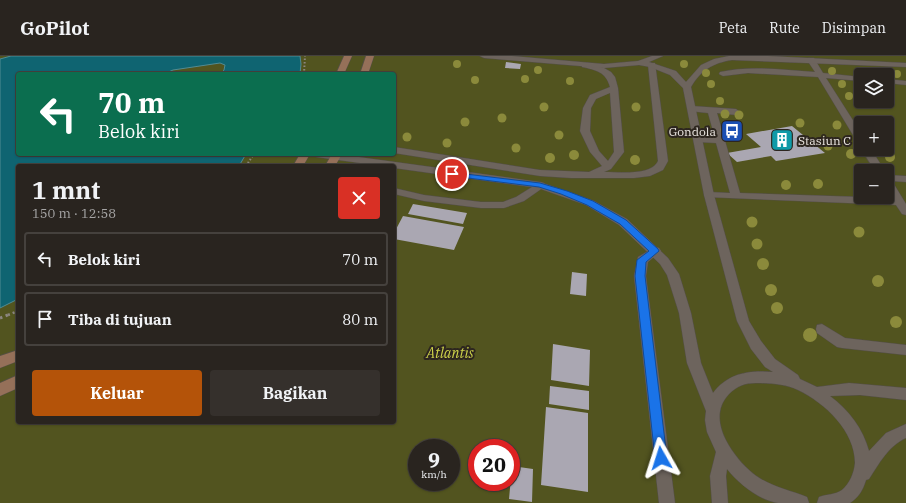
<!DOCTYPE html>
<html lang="id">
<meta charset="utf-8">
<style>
body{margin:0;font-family:"IBM Plex Serif",serif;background:#35302c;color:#f1f3f6;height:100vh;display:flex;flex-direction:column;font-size:15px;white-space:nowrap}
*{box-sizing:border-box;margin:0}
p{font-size:13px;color:#a5a4a4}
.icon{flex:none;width:22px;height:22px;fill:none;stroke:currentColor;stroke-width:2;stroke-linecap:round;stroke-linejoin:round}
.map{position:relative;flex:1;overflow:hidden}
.sheet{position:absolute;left:16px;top:108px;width:380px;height:260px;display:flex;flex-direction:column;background:#29241f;border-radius:4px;box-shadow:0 1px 3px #0004,0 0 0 1px #45413d}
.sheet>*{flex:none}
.guide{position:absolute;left:16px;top:16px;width:380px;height:84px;border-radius:4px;box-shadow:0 1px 3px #0004,0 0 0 1px #45413d;background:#0b6e4f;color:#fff;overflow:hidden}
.fabs{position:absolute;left:854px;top:12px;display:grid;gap:8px}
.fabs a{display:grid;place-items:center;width:40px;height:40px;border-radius:4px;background:#29241f;box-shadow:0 1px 3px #0004,0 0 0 1px #45413d;font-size:20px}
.speed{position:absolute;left:408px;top:383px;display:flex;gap:8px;font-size:20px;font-weight:700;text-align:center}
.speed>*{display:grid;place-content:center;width:52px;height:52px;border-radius:50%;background:#29241f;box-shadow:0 1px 3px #0004,0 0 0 1px #45413d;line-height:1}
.speed small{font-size:10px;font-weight:400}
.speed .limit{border:6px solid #d22;background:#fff;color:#111}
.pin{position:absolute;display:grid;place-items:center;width:34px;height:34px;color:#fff;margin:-17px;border:2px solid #fff;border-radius:50%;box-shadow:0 1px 4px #0007}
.me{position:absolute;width:44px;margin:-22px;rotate:354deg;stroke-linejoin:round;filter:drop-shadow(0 0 3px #0008)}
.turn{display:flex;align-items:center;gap:14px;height:84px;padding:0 16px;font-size:18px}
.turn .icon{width:52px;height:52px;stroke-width:2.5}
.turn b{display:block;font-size:28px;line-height:34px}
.round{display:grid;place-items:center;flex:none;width:42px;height:42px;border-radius:4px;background:#35302c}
.overview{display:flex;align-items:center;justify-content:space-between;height:68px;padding:0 16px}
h1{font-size:24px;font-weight:700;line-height:30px}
.primary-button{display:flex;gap:8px;margin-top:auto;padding:8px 16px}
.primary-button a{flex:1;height:46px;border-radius:4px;background:#b45309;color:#fff;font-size:16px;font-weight:700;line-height:46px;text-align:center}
.primary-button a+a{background:#35302c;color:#f1f3f6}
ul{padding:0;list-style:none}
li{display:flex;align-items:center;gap:12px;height:54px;margin:0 8px 6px;padding:0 8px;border:2px solid #45413d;border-radius:4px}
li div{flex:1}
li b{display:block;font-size:15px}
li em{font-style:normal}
header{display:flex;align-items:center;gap:24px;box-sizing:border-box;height:56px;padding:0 20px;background:#29241f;border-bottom:1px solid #45413d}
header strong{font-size:19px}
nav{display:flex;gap:22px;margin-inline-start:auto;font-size:14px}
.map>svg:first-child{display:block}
.green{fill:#52541f;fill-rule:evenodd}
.water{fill:#0f6471;stroke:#518b93}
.building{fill:#aaa7b2}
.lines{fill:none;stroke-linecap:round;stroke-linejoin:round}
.lane-casing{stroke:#534e47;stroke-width:1}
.street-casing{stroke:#534e47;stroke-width:1}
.secondary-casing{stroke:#534e47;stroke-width:1}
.path-far2{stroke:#8c8680;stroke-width:2;stroke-dasharray:1.5 2;stroke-linecap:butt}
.path-far1{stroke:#8c8680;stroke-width:2.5;stroke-dasharray:2 3;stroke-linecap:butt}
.path{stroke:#8c8680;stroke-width:3;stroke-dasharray:2.5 3.5;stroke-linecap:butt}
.lane{fill:#6d645d;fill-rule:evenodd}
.street{fill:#6d645d;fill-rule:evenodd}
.secondary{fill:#957059;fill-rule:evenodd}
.tree{fill:#8b8a3b}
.route{fill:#1a73e8;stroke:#114b97}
.labels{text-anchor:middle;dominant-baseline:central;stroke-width:4;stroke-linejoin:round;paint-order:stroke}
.far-poi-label{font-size:12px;fill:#ebe6e1;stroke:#2d261f;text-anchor:end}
.park-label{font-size:14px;font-style:italic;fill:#cfd44a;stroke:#2d261f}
</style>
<header>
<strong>GoPilot</strong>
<nav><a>Peta</a><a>Rute</a><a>Disimpan</a></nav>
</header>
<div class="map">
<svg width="906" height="447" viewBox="0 0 906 447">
<rect width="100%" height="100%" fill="#373029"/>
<!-- green -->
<path class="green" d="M0,0h906v447h-906zM18,18h376v80h-376zM861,19h26v26h-26zM861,67h26v26h-26zM18,110h376v256h-376zM861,115h26v26h-26zM417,392h34v34h-34zM477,392h34v34h-34z"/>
<!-- water -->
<path class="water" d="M11,0h289l1,8 -1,10h-79l3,-4 1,-5 -5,-2 -47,7 -9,4h-146v80h228l-7,12h-221v133l-18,9v-249z"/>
<!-- building -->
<path class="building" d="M506,6l15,2 -1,5 -15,-1z
M792,70l33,27 -49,8 -5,-5 -34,6 -10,-9 34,-6 -15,-13z
M413,148l54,9 -4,11 -55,-10z
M403,160l61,11 -10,23 -60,-11v-6z
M572,216l15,2 -1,22 -16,-2z
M553,288l37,6 -1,36 -38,-6z
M550,330l39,5v19l-40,-6z
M546,351l42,6v79l-47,-7z
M512,410l21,3 -1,33 -23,-3z"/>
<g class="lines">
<!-- lane casing -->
<g class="lane-casing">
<path id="lane" d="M808,2h6l9,15 38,4v4l-35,-3 35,55v10l-5,-3 -38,-63 -70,-4 -25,3 -4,-2 1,-2c30,-7 64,-2 95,0l-8,-12z
M582,7h3l19,5 7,4 4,5 3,11 6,64 -13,17 -7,3c15,0 47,4 54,-11l-10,-96 1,-2h6l13,98 -5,9 -13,6 -16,2h-63l-31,-2 -146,-23v-6l146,23 49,2 13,-6 -12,-14 -10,-21 3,-23 7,-13 20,-8c-4,-15 -14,-17 -28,-20zM610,37l4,59 -6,9 -9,-10 -9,-20 1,-23 5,-9z
M887,23l19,2v4l-19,-2z
M692,50l44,3 4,3 -4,3 -19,-2 23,80 152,5 -5,-8v-15l19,1v6l-14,-1 14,23v11l-4,-1 -6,-9 -191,-8 -1,-2 5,-3 21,1 -14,-50 -18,-1 -5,-3 5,-3 17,2 -7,-25 -19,-2 -1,-2z
M861,93h10l14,22h-10z
M540,126l4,1 1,2 -1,2 -20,14 -20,7h-23l-57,-7 -30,-7v-6l30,7 57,7h22l13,-5z
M655,191l4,1 2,3 -13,11 -2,14 29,227h-16l-25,-227 4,-19z
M822,268l23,14 61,7v10l-64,-7 -5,-1 -20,-14 -1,-4 1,-4z"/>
</g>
<!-- street casing -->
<g class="street-casing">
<path id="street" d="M480,0h32l92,8 34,-3 14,-5h11l-14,6 27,9 10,11 15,-17 13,-6 15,-3h39l138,7v4l-174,-7c-19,3 -31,10 -41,27l23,108 35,126 12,20 14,18 23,16 2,4 17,8 32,-4 57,5v12l-46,-5 -30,1c19,14 33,33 39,55l17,-18 20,-9v14c-18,8 -27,26 -37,41l-3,1c-3,10 -7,17 -16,23h-33l2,-6c8,-3 16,-2 23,-7 8,-7 12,-17 13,-27 0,-32 -30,-60 -57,-73 -12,-6 -29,-7 -42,-7 -11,0 -19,3 -27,11 -23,24 1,58 20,76 17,16 38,19 58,27l2,6c-10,0 -21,0 -31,0 -18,-2 -40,-20 -51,-34l-1,7 2,27h-16l-2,-27 6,-24 -9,-20 -2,-12 1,-9 -19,-48 -8,-50 -12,-38 -7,-11 -41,-39 -33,-20 -48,-17 -144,-20v-2h-12l-66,-9 -5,-3h26l203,28 54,19 33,18 41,39 11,16 12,39 10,50 12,30c15,-20 36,-23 60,-21l-8,-5 -14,-18 -14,-28 -33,-126 -21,-107 -13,-13 -20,-8 -11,-2 -35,3 -120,-10z"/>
</g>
<!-- secondary casing -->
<g class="secondary-casing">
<path id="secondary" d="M344,0h8l-8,18h-8z
M366,0h8l-6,18h-8z
M300,98h10l-7,12h-10z
M332,98h10l-7,12h-10z
M18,294v11l-18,7v-12z
M18,319v13l-18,8v-13z"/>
</g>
<!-- path-far2 -->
<path class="path-far2" d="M304,18l1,-18
M246,110l8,-12"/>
<!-- path-far1 -->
<path class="path-far1" d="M8,259l10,-4"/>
<!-- path -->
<path class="path" d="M0,262l10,-4"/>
<!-- lane -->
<use href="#lane" class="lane"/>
<!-- street -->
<use href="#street" class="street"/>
<!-- secondary -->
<use href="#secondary" class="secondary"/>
</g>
<!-- trees -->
<g class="tree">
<circle cx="457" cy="8" r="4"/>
<circle cx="684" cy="8" r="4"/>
<circle cx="538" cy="14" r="4"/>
<circle cx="832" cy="15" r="4"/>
<circle cx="706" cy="17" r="4"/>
<circle cx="897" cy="18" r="4"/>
<circle cx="525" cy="23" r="4"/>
<circle cx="475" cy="24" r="4"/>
<circle cx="570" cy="25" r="4"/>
<circle cx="711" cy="28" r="4"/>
<circle cx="842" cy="28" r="4"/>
<circle cx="849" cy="40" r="4"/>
<circle cx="720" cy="45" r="4"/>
<circle cx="544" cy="51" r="4.5"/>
<circle cx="636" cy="51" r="4.5"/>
<circle cx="725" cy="58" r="4.5"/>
<circle cx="739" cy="59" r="4.5"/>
<circle cx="502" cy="62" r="4.5"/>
<circle cx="465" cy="66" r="4.5"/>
<circle cx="800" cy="67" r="4.5"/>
<circle cx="837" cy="69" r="4.5"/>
<circle cx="725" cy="74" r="4.5"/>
<circle cx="559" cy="79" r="4.5"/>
<circle cx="407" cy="81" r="4.5"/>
<circle cx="447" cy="87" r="4.5"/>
<circle cx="828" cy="90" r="4.5"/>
<circle cx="516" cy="92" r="4.5"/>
<circle cx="851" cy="98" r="5"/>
<circle cx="574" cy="99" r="5"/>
<circle cx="890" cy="101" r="5"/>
<circle cx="550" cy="102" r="5"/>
<circle cx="635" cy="104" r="5"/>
<circle cx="818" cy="128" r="5"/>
<circle cx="786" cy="129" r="5"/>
<circle cx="752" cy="166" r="5.5"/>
<circle cx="859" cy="176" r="5.5"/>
<circle cx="757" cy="188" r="5.5"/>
<circle cx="763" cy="208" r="6"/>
<circle cx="878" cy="225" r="6"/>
<circle cx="771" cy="234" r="6"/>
<circle cx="777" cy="252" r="6"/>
<circle cx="896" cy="266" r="6"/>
<circle cx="810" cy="279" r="7"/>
</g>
<!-- route -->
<path class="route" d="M449,116l91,11 27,8 26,10 33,19 32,29 1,2 -13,11 -1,14 22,182 -2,3 -4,2 -4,-2 -2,-3 -20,-182 2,-16 12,-9 -29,-27 -33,-19 -26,-11 -22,-7 -87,-11h-3z"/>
<!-- icons -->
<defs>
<g id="bus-square" transform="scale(1.15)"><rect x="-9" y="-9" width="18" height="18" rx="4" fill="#1a4fb4" stroke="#2d261f"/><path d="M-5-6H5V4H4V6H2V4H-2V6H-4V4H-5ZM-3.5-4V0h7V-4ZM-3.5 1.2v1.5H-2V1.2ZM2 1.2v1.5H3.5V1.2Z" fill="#fff"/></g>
<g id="building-square" transform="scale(1.15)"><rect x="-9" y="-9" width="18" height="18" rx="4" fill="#0f9aa8" stroke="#2d261f"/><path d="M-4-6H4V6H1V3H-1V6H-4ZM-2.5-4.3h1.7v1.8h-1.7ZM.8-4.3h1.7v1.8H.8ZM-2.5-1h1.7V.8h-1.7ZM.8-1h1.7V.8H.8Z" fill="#fff"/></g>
</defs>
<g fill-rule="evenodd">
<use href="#bus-square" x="732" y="75"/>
<use href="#building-square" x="782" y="84"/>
</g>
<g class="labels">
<!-- far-poi labels -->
<g class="far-poi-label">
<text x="716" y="75">Gondola</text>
<text x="798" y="84" text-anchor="start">Stasiun C</text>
</g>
<!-- park labels -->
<g class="park-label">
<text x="450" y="297">Atlantis</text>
</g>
</g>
</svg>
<div class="fabs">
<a><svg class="icon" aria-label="layers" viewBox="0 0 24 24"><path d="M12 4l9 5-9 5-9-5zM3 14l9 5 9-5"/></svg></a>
<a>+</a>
<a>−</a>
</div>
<div class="speed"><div>9<small>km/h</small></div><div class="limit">20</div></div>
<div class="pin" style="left:452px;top:118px;background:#d93025"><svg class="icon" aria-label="arrive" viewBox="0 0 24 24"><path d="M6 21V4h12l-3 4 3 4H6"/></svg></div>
<svg class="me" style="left:661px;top:402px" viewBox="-20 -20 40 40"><path d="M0-17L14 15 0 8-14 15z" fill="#1a73e8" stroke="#fff" stroke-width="4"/></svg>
<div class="guide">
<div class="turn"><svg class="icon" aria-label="left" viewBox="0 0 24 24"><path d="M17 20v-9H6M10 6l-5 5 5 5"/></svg><div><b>70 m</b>Belok kiri</div></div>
</div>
<section class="sheet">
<div class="overview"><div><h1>1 mnt</h1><p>150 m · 12:58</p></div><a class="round" style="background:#d93025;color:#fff"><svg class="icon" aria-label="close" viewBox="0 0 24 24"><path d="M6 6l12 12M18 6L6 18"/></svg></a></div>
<ul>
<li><svg class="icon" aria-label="left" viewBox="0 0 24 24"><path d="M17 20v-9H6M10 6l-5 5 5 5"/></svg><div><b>Belok kiri</b></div><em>70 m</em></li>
<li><svg class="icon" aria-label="arrive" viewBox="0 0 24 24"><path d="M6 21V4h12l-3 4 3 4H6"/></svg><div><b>Tiba di tujuan</b></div><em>80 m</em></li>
</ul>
<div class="primary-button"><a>Keluar</a><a>Bagikan</a></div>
</section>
</div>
